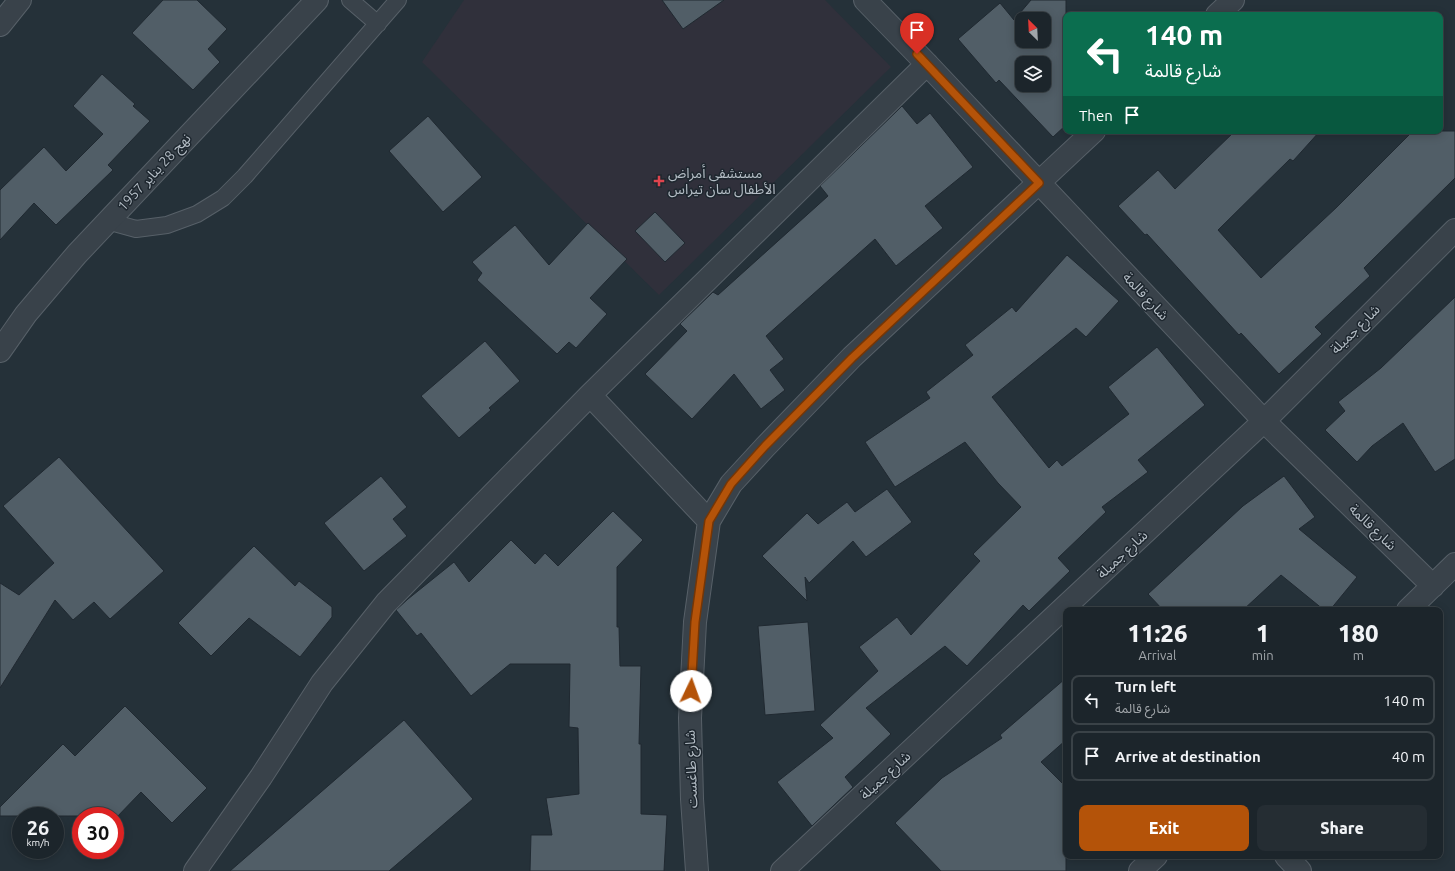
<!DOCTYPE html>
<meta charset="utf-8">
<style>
body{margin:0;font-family:Ubuntu,"Noto Sans Arabic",sans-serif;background:#252d33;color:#f1f3f6;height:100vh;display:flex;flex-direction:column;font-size:15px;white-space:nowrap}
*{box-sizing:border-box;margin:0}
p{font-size:13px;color:#a0a5a9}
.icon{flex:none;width:22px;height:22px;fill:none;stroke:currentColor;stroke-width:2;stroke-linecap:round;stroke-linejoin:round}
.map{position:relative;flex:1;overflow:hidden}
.drawer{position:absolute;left:1063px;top:607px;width:380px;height:252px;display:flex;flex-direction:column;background:#1c252b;border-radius:8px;box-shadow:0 2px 10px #0003,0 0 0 1px #3a4247}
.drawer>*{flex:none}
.top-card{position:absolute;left:1063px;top:12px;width:380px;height:122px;border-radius:8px;box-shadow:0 2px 10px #0003,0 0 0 1px #3a4247;background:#0b6e4f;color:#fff;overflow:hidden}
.needle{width:26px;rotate:336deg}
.controls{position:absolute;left:1015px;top:12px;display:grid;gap:8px}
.controls a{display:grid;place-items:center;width:36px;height:36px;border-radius:8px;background:#1c252b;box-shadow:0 2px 10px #0003,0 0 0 1px #3a4247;font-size:20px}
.speed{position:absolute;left:12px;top:807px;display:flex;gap:8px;font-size:20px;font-weight:700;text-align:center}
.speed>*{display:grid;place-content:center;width:52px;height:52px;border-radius:50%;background:#1c252b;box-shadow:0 2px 10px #0003,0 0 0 1px #3a4247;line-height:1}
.speed small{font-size:10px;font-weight:400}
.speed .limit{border:6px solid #d22;background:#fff;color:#111}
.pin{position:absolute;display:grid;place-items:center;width:34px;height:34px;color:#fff;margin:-41px -17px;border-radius:50% 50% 50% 0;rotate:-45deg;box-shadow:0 0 4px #0007}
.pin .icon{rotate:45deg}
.me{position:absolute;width:44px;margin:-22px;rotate:3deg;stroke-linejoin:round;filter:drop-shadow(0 0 3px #0008)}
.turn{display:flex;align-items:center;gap:14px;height:84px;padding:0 16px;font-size:18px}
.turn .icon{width:52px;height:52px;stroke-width:2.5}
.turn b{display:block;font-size:28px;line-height:34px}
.then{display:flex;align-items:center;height:38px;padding:0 16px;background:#0003;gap:8px;font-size:15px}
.eta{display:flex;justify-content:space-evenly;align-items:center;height:68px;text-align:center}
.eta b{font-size:24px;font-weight:800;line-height:28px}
.cta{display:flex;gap:8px;margin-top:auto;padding:8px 16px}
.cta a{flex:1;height:46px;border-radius:8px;background:#b45309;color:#fff;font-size:16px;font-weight:800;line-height:46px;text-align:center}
.cta a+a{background:#252d33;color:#f1f3f6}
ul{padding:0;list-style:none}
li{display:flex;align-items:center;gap:12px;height:50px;margin:0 8px 6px;padding:0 8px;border:2px solid #3a4247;border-radius:8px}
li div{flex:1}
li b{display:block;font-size:15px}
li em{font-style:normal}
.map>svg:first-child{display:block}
.medical{fill:#30303b}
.building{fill:#515e67;stroke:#202931;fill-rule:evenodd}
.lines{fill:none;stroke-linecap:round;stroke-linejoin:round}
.service-casing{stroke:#576068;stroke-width:18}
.minor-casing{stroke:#576068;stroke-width:24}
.tertiary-casing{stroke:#576068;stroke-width:24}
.service{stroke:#39424a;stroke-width:16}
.minor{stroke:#39424a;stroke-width:22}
.tertiary{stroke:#39424a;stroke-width:22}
.route-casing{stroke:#753606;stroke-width:10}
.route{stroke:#b45309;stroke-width:7}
.health-dot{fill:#e0444e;stroke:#1e272f;stroke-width:1.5}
.labels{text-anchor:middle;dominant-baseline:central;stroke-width:3;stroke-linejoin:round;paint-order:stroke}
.street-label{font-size:14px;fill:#b4bdc5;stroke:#1e272f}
.poi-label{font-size:14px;fill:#b4bdc5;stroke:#1e272f;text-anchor:start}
</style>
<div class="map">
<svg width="1455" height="871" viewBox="0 0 1455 871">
<rect width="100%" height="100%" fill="#253139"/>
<!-- medical -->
<path class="medical" d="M464,0h361l66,67 -232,228 -237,-233z"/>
<!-- building -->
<path class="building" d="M163,0h34l30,29 -19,20 12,13 -27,28 -61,-57z
M662,0h62l-41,29z
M1031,0h35v125l-13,12 -54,-57 -3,3 -38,-44 42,-36 14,17zM1022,19h22v22h-22zM1022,63h22v22h-22z
M102,74l33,30 -2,2 17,15 -42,44 5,5 -57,55 -22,-22 -34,37v-50l44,-43 22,24 37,-37 -30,-28z
M902,106l15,18 13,-11 43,54 -48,39 18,22 -47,38 -21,-27 -109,97 18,23 -14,11 15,20 -24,19 -27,-35 -42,45 -47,-45 42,-43 -7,-7 33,-32 5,3 110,-99 -8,-10z
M428,116l54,61 -39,35 -54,-61z
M1235,131h85l-27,30 -3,-2 -72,71 43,48 76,-71 76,-76h42v47l-91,90 6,8 -55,51 7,7 -43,40 -38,-41 -2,2 -92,-101 -2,1 -27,-29 40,-36 17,19z
M655,212l30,31 -20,19 -30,-31z
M588,223l39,36 -37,39 17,16 -31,34 -7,-6 -12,12 -80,-74 5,-7 -10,-11 43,-37 34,40z
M1067,255l52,46 -33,36 -10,-9 -84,69 57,71 8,-8 5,6 67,-52 -21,-27 49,-40 48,58 -67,55 10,12 -46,35 4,5 -48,46 12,13 -41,40 -6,-6 -56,61 -22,-20 -79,62 25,26 -46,43 8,10 -41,39 -35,-44 56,-44 -13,-13 58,-54 -19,-24 38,-30 14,18 69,-74 -7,-7 48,-47 -23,-24 -33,-41 -70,45 -30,-45 65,-44 -4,-6 47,-37 -8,-10 47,-38 4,5z
M1455,297v162l-20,13 -32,-49 -31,23 -15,16 -32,-32 20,-19 -7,-9 43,-34z
M485,341l35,40 -31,27 2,2 -32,28 -38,-42z
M59,457l105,114 -54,48 -16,-17 -21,18 -18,-20 -55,88v-105l19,12 35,-32 -51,-57z
M381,476l26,31 -14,12 14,17 -43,35 -40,-48z
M1284,476l31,41 -16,12 58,48 -27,33h-6l-43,-35 -38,35h-80l-15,-16 95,-88z
M887,489l25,33 -46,35 -13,-16 -44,42 -4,-6 2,24 -45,-45 45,-43 11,11 29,-22 8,10z
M613,511l30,29 -26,27v60h2l1,39h21l-2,78h2v70l26,1 -3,56h-134l1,-36h21l-6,-37 33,-4 -1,-66 -9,-1 1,-63h-60l-39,32 -50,-63 -4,3 -21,-26 12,-11 46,-37 15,20 42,-42 24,24 10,-11 13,13z
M254,546l41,40 4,-5 33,26v10l-32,40 -51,-39 -38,38 -33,-33z
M808,622l7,89 -50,4 -7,-89z
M1066,678v62l-25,22 25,25v84h-125l-46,-48 47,-45 60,-40 -2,-3z
M125,706l82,82 -35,35 -31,-31 -26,27v-3h-34v2l-2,-2h-79v-9l63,-63 12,12z
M404,720l69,79 -84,72h-159z"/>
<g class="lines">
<!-- service casing -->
<g class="service-casing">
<path id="service" d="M350,0l28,24
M107,221l29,8 31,-4 30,-11 26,-16 22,-22 153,-176"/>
</g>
<!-- minor casing -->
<g class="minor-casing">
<path id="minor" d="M865,0l62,64 337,357 169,165
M1217,15l16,-15
M0,25l20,-25
M590,395l119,126
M1408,610l47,-46
M1286,856l14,15
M195,871l66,-94 61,-94 64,-80 204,-208 337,-331
M697,871l-5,-72 -2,-81 5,-96 14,-101 22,-37 34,-37 87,-90 242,-226
M782,871l482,-450 191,-191
M1140,871l16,-15"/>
</g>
<!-- tertiary casing -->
<g class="tertiary-casing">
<path id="tertiary" d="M0,351l26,-37 51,-60 240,-254"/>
</g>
<!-- service -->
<use href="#service" class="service"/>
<!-- minor -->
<use href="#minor" class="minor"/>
<!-- tertiary -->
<use href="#tertiary" class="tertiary"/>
</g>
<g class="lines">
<!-- route casing -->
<g class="route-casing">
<path id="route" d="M691,691l4,-69 14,-101 22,-37 34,-38 87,-88 187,-175 -122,-129"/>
</g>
<!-- route -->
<use href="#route" class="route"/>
</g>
<!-- markers -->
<path class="health-dot" d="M657 175h4v4h4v4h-4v4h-4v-4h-4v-4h4z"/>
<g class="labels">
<!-- street labels -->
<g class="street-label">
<text transform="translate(154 172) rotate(-47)">نهج 28 يناير 1957</text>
<text transform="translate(1146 296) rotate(47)">شارع قالمة</text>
<text transform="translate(1355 329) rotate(-45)">شارع جميلة</text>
<text transform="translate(1373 527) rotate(44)">شارع قالمة</text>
<text transform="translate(1122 554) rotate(-43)">شارع جميلة</text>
<text transform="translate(691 769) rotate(-92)">شارع طاغست</text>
<text transform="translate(885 775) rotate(-43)">شارع جميلة</text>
</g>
<!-- poi labels -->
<g class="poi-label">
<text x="668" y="173">مستشفى أمراض<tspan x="668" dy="16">الأطفال سان تيراس</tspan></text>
</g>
</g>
</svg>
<div class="controls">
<a><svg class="needle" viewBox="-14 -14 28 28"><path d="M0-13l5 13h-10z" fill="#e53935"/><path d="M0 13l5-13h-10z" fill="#a0a5a9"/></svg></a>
<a><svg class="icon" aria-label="layers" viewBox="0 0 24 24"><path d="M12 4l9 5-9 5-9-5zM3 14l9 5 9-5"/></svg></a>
</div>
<div class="speed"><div>26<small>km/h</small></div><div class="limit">30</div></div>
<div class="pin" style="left:917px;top:54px;background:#d93025"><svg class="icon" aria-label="arrive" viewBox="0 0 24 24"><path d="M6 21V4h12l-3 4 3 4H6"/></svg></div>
<svg class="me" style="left:691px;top:691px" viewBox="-20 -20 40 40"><circle r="19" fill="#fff"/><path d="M0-13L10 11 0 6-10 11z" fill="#b45309"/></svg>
<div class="top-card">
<div class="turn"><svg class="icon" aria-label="left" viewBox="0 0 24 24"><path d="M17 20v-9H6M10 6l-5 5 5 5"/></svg><div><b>140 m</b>شارع قالمة</div></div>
<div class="then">Then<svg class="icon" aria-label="arrive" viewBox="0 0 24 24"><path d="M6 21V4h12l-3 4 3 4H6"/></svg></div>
</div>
<section class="drawer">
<div class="eta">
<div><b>11:26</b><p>Arrival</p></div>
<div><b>1</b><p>min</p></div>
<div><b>180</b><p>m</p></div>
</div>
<ul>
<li><svg class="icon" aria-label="left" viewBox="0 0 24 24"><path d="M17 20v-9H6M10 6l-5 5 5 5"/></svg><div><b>Turn left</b><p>شارع قالمة</p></div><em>140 m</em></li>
<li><svg class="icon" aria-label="arrive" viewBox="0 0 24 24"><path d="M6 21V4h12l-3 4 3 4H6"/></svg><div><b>Arrive at destination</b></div><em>40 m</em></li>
</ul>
<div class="cta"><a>Exit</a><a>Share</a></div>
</section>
</div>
